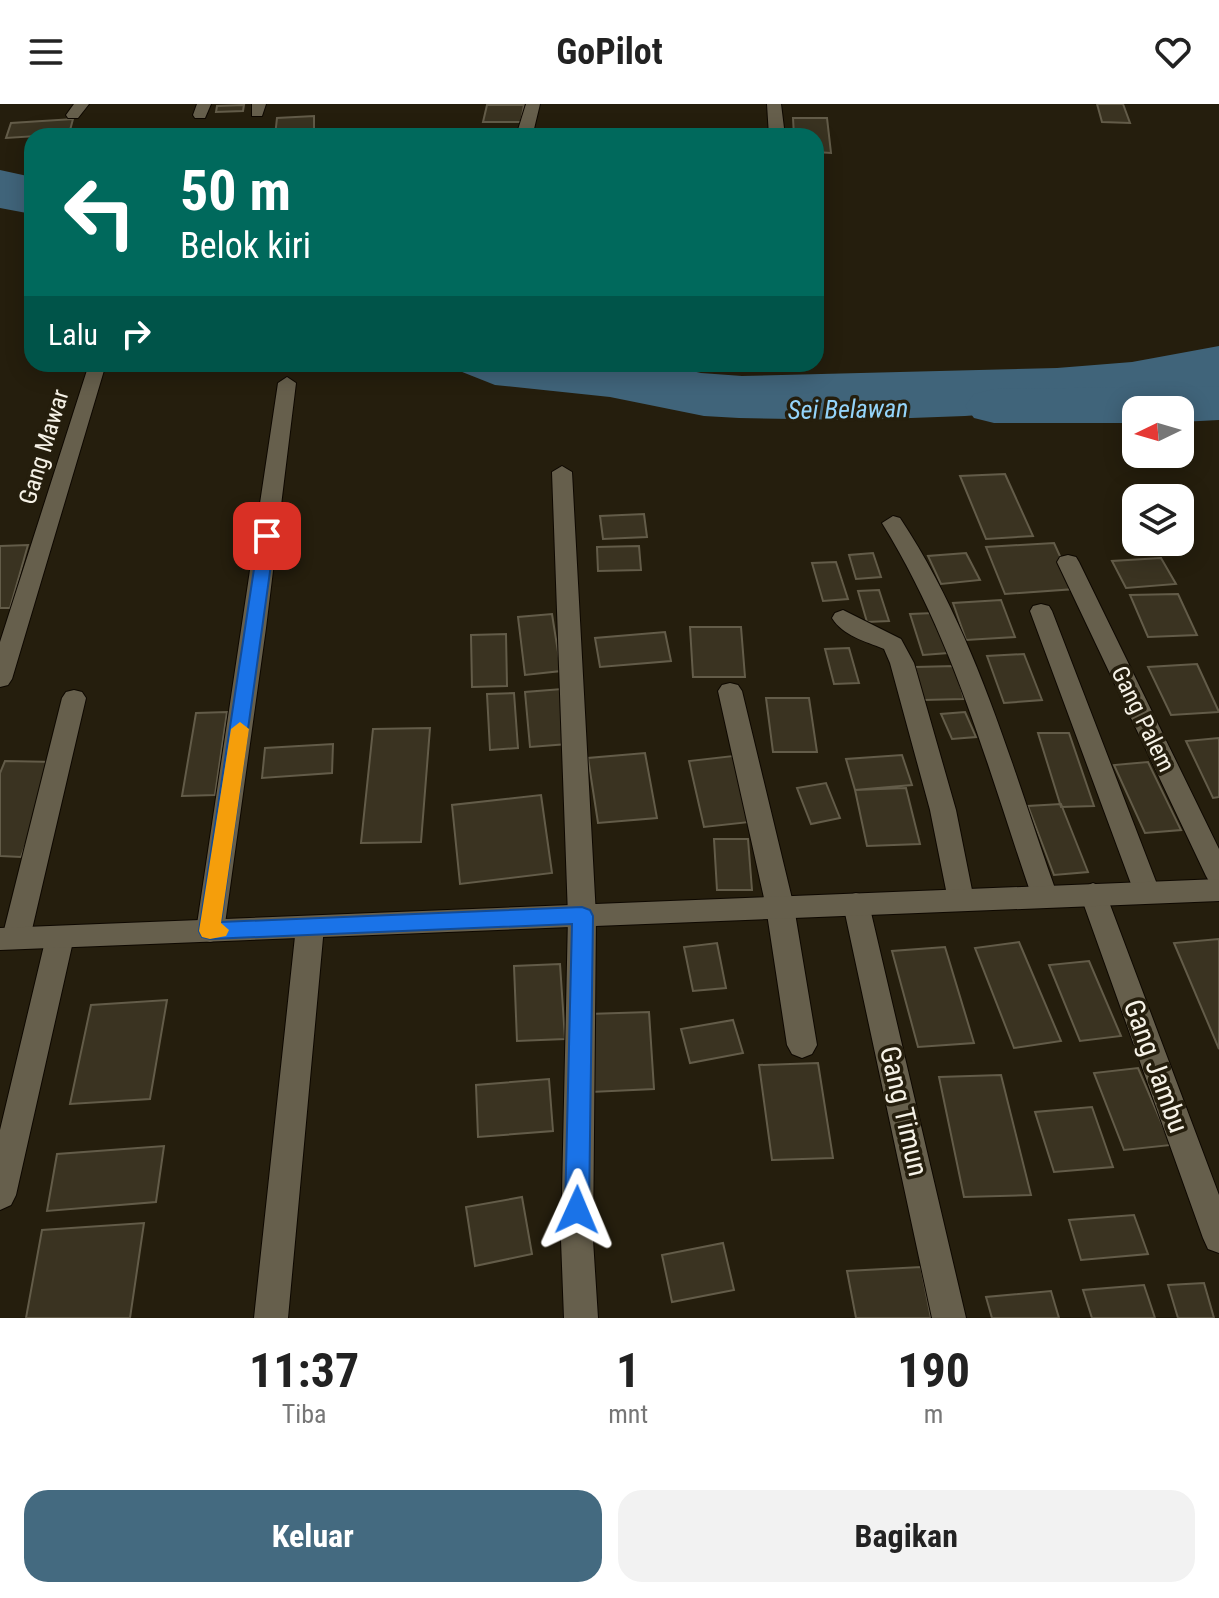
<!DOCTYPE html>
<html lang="id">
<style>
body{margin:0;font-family:"Roboto Condensed",sans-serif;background:#f2f2f2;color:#222;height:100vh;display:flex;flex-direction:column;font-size:30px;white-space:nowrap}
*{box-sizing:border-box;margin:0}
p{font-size:26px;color:#767676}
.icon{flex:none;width:44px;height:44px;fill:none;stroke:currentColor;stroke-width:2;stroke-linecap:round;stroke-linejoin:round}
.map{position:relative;height:1214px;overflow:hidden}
.panel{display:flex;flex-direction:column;background:#fff;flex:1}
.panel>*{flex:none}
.hud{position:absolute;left:24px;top:24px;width:800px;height:244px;border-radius:24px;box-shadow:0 4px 20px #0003;background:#00695c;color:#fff;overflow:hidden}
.needle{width:52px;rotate:265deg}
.buttons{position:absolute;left:1122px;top:292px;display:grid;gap:16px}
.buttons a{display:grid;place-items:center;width:72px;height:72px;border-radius:16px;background:#fff;box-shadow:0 4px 20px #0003;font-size:40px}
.pin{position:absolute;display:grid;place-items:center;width:68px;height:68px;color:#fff;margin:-34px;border-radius:16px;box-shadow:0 4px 12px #0006}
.me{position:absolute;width:88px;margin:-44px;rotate:1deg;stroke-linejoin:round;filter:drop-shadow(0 0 6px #0008)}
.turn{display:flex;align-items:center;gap:28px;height:168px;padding:0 24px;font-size:36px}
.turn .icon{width:104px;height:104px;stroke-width:2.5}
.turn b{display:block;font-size:56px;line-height:68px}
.then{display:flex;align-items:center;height:76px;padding:0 24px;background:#0003;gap:16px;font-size:30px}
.eta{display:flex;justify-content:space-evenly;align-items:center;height:136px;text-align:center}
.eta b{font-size:48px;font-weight:700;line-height:56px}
.button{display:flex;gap:16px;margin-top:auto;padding:16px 24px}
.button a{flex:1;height:92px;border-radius:24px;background:#446a80;color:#fff;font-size:32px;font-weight:700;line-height:92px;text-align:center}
.button a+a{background:#f2f2f2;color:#222}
header{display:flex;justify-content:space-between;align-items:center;height:104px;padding:0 24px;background:#fff;font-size:36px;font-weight:700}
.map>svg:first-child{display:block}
.water{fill:#40647a}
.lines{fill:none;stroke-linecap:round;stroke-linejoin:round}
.river{fill:#40647a;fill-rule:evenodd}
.building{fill:#3a3321;stroke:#635c49;stroke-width:2}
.street-casing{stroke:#0e0800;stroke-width:2}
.secondary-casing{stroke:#0e0800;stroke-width:2}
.street{fill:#665f4c;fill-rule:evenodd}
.secondary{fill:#665f4c;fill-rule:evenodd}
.route{fill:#1a73e8;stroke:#114b97;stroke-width:2}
.slow{fill:#f59e0b}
.labels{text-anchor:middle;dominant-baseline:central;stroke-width:7;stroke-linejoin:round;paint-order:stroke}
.street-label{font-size:24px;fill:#f6f2e7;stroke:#251e0d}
.water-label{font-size:26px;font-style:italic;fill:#94d4fa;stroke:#251e0d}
.near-street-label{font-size:28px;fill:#f6f2e7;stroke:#251e0d}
</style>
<header><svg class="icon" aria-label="menu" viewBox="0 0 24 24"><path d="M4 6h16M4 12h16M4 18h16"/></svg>GoPilot<svg class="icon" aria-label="heart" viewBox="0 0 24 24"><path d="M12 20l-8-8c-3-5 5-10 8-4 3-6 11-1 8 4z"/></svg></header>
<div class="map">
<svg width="1219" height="1214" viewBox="0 0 1219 1214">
<rect width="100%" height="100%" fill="#251e0d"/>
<!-- water -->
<path class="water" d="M0,66l32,7v37l-32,-6z
M1219,242v51l-254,19 -108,4 -118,-2 -35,-2 -94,-19 -115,-12 -53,-21h219l40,9 41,3 315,-8 75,-6z"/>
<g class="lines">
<!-- river -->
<path class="river" d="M1219,282v34l-39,2v-12h-44v13h-142l-20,-5 -9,-12 9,-12 20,-5z"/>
</g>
<!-- building -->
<path class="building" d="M1097,0h26l7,19 -28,-1z
M244,1l-1,6 -27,1 1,-6z
M487,1h37l-3,17h-38z
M314,12v20h-39l2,-18z
M793,14h34l4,35 -15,-1v-16h-22z
M73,15l-4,15 -63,4 5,-15z
M1005,370l28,62 -47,3 -26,-63z
M644,410l3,23 -44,2 -3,-23z
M1054,439l21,46 -70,5 -19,-47z
M28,441l-18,63h-10v-62z
M639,442l2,24 -43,1 -1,-24z
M873,449l8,24 -25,2 -7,-24z
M966,449l14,27 -39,4 -13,-28z
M1161,454l15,26 -50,4 -14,-27z
M836,458l12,37 -25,2 -11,-38z
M879,486l10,31 -22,1 -9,-31z
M1178,490l19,41 -49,2 -18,-42z
M1001,496l14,37 -49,3 -13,-37z
M934,509l14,40 -25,2 -13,-41z
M552,510l9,57 -36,4 -7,-58z
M690,523h51l4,50h-52z
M665,528l6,29 -71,6 -5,-29z
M506,530l1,52 -35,1 -1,-52z
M849,544l10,35 -25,1 -9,-35z
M1024,550l18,46 -38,3 -17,-47z
M1197,560l22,48 -48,3 -23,-48z
M955,562l9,33 -41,1 -8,-33z
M562,585l6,55 -38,3 -5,-55z
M514,589l4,55 -28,2 -3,-56z
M766,594h43l8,54h-44z
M227,608l-12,83 -33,1 14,-83z
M965,608l11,25 -24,2 -11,-25z
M430,624l-9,114 -60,1 12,-114z
M1038,629h31l25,73 -33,1z
M1219,634v59l-6,1 -27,-57z
M333,640l-1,29 -70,5 3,-30z
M645,649l12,65 -59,5 -10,-65z
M742,651l17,66 -55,6 -15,-66z
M902,651l10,30 -57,5 -9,-31z
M5,657l51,1 -35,95 -21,-1v-83z
M1148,658l33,68 -36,3 -31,-68z
M826,679l14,35 -29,6 -14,-36z
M906,684l14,56 -53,2 -12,-56z
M541,691l11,78 -92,11 -8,-79z
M1061,700l27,68 -34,3 -26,-69z
M714,735h34l4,51h-35z
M1219,835v110l-45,-106z
M1019,838l42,99 -47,7 -39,-100z
M717,839l9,45 -33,3 -9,-44z
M945,843l29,96 -56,4 -26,-96z
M1089,857l32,75 -41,5 -31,-76z
M560,860l5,75 -48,2 -3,-75z
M167,896l-17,99 -80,5 21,-99z
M649,908l5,77 -63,3 -3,-78z
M733,916l10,33 -53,10 -9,-34z
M818,959l15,95 -61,2 -13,-95z
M1138,964l33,77 -47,5 -30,-77z
M1001,971l30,120 -67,2 -25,-120z
M549,975l4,52 -75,6 -2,-52z
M1092,1003l21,60 -59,5 -19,-60z
M164,1042l-8,56 -109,9 10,-57z
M522,1093l10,57 -57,12 -9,-59z
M1134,1111l14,39 -67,6 -12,-40z
M144,1119l-14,95h-104l16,-88z
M723,1139l11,47 -62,12 -10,-47z
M921,1163l10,51h-75l-9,-47z
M1204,1179l10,35h-36l-10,-33z
M1144,1181l11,33h-63l-9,-28z
M1051,1187l8,27h-67l-6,-21z"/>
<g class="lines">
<!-- street casing -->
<g class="street-casing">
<path id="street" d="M74,0h15l-11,14h-10l-2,-3z
M197,0h14l-6,14h-10l-2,-3z
M252,0h14l-4,12h-10z
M526,0h14l-7,29 -3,3h-10l-3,-3z
M767,0h14l4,32h-16z
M89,260h14l2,3 -93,312 -4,6 -8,2v-45z
M287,273l9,6 -30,245 -42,303 -4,8 -10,3 -10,-3 -4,-8 82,-548z
M562,362l10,6 24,444 -3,324 5,78h-34l-3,-78 7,-324 -16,-444z
M893,412l7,2c77,116 112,250 158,379l-3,8 -10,3 -10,-3 -3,-8c-44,-128 -78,-258 -150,-374z
M1068,451l8,2 3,5 140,287v37l-9,-3 -4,-7 -149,-314 3,-5z
M1041,500l8,2 3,5 108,281 -4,7 -9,4 -9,-4 -4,-7 -104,-281 3,-5z
M843,506l58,29 13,24 42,147 18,90 -3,8 -10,3 -10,-3 -3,-8 -18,-90 -40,-147 -6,-14c-19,-8 -41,-13 -52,-31l3,-5z
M730,579l8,2 4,6 52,216 23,138 -5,9 -10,4 -10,-4 -5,-9 -21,-138 -48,-216 4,-6z
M74,586l8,2 4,6 -56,240 -4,8 -10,3 -10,-3 -4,-8 60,-240 4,-6z
M1093,779l9,4 4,7 113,301v58l-11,-4 -5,-11 -123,-344 4,-7z
M856,789l10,3 3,8 97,414h-34l-89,-414 3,-8z
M310,812l10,3 4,8 -36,391h-34l42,-391 4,-8z
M60,822l10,3 4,8 -58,258 -5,10 -11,5v-80l46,-193 4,-8z"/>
</g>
<!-- secondary casing -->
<g class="secondary-casing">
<path id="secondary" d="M1219,775v22l-1219,49v-22z"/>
</g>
<!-- street -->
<use href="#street" class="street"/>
<!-- secondary -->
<use href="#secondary" class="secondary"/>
</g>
<!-- route -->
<path class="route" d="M267,427l8,5 -54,386 361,-15 8,3 3,6 -4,294 -3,8 -9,4 -8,-4 -4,-8 7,-286 -362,15 -8,-2 -3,-6 60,-395z"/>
<!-- slow -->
<path class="slow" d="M240,618l9,7 -28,194 8,7 -3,6 -16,3 -8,-2 -3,-6 32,-202z"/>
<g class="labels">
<!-- street labels -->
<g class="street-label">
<text transform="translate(44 343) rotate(-73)">Gang Mawar</text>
<text transform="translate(1143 615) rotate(64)">Gang Palem</text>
</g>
<!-- water labels -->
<g class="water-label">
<text transform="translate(848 305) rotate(-1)">Sei Belawan</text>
</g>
<!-- near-street labels -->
<g class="near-street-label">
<text transform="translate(1156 962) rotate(70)">Gang Jambu</text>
<text transform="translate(904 1007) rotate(77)">Gang Timun</text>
</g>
</g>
</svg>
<div class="buttons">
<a><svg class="needle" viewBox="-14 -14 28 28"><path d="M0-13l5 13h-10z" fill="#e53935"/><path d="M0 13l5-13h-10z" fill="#767676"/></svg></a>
<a><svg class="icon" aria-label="layers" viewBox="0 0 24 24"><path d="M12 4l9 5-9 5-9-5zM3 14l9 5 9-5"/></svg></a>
</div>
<div class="pin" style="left:267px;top:432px;background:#d93025"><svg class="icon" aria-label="arrive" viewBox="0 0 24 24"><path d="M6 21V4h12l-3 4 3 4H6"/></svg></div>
<svg class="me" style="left:577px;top:1106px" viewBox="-20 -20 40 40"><path d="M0-17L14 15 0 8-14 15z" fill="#1a73e8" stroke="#fff" stroke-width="4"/></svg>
<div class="hud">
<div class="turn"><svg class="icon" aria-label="left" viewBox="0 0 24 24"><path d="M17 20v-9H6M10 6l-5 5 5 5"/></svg><div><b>50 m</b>Belok kiri</div></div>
<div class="then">Lalu<svg class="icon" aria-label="right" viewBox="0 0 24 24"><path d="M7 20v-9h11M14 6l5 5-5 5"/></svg></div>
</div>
</div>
<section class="panel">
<div class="eta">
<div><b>11:37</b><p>Tiba</p></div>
<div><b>1</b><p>mnt</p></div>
<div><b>190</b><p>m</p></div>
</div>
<div class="button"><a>Keluar</a><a>Bagikan</a></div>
</section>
